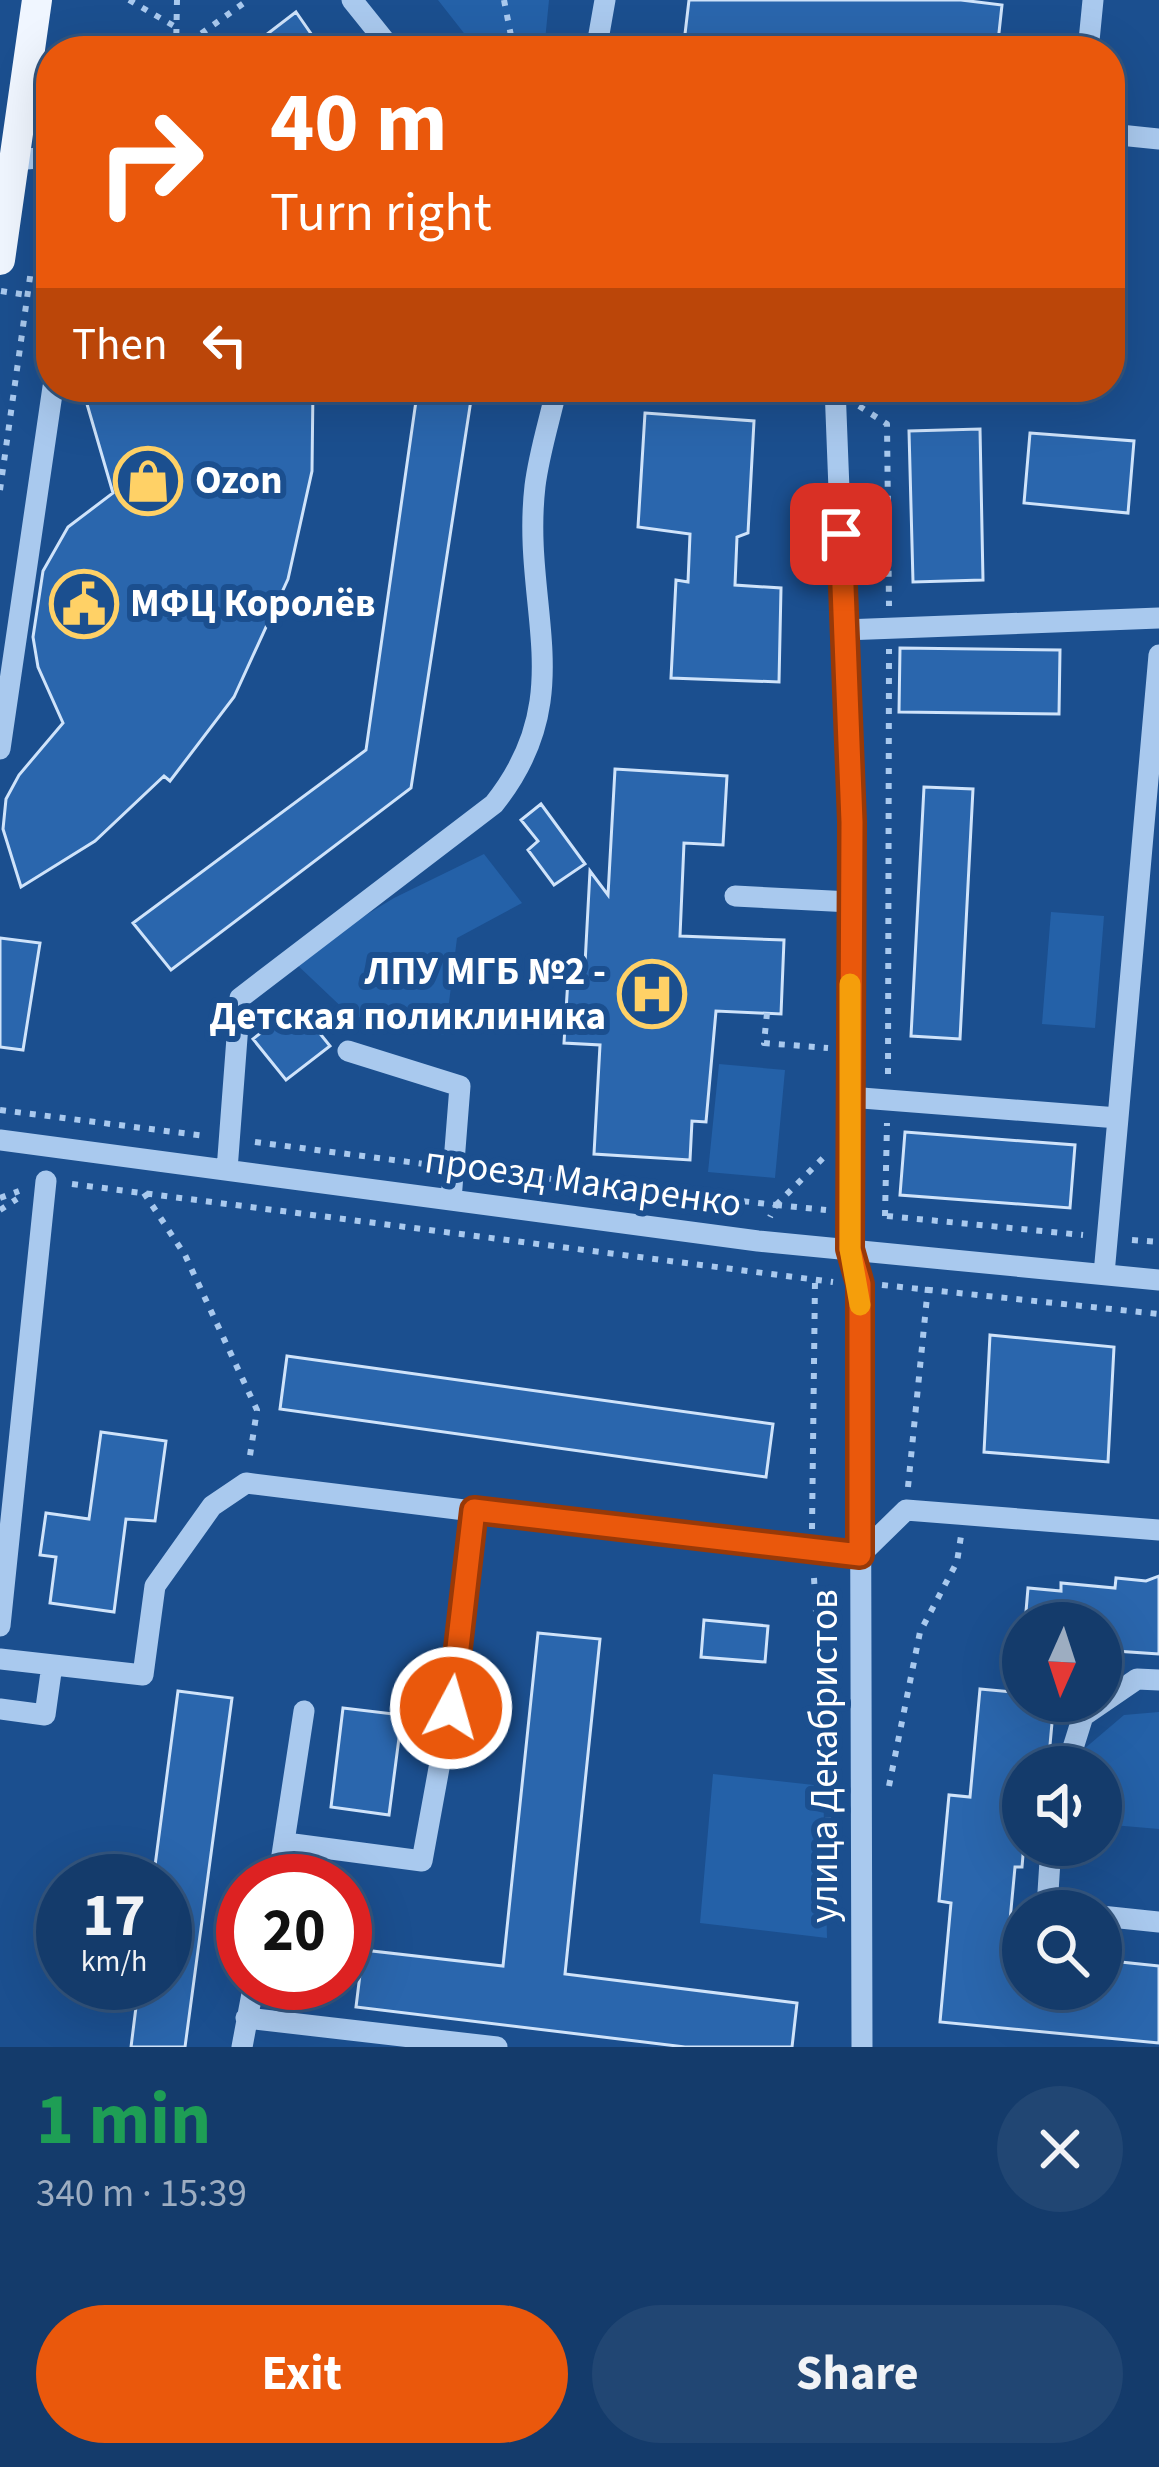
<!DOCTYPE html>
<meta charset="utf-8">
<style>
body{margin:0;font-family:"Source Sans 3",sans-serif;background:#214673;color:#f1f3f6;height:100vh;display:flex;flex-direction:column;font-size:45px;white-space:nowrap}
*{box-sizing:border-box;margin:0}
p{font-size:39px;color:#9dadc1}
.icon{flex:none;width:66px;height:66px;fill:none;stroke:currentColor;stroke-width:2;stroke-linecap:round;stroke-linejoin:round}
.map{position:relative;height:2047px;overflow:hidden}
.panel{display:flex;flex-direction:column;background:#143b6b;flex:1}
.panel>*{flex:none}
.banner{position:absolute;left:36px;top:36px;width:1089px;height:366px;border-radius:48px;box-shadow:0 12px 48px #0002,0 0 0 3px #33557e;background:#ea580c;color:#fff;overflow:hidden}
.needle{width:78px;rotate:183deg}
.fabs{position:absolute;left:1002px;top:1602px;display:grid;gap:24px}
.fabs a{display:grid;place-items:center;width:120px;height:120px;border-radius:50%;background:#143b6b;box-shadow:0 12px 48px #0002,0 0 0 3px #33557e;font-size:60px}
.speed{position:absolute;left:36px;top:1854px;display:flex;gap:24px;font-size:60px;font-weight:700;text-align:center}
.speed>*{display:grid;place-content:center;width:156px;height:156px;border-radius:50%;background:#143b6b;box-shadow:0 12px 48px #0002,0 0 0 3px #33557e;line-height:1}
.speed small{font-size:30px;font-weight:400}
.speed .limit{border:18px solid #d22;background:#fff;color:#111}
.pin{position:absolute;display:grid;place-items:center;width:102px;height:102px;color:#fff;margin:-51px;border-radius:24px;box-shadow:0 6px 18px #0006}
.me{position:absolute;width:132px;margin:-66px;rotate:6deg;stroke-linejoin:round;filter:drop-shadow(0 0 9px #0008)}
.turn{display:flex;align-items:center;gap:42px;height:252px;padding:0 36px;font-size:54px}
.turn .icon{width:156px;height:156px;stroke-width:2.5}
.turn b{display:block;font-size:84px;line-height:102px}
.then{display:flex;align-items:center;height:114px;padding:0 36px;background:#0003;gap:24px;font-size:45px}
.round{display:grid;place-items:center;flex:none;width:126px;height:126px;border-radius:63px;background:#214673}
.head{display:flex;align-items:center;justify-content:space-between;height:204px;padding:0 36px}
h1{font-size:72px;font-weight:700;line-height:90px;color:#1e9e55}
.button{display:flex;gap:24px;margin-top:auto;padding:24px 36px}
.button a{flex:1;height:138px;border-radius:72px;background:#ea580c;color:#fff;font-size:48px;font-weight:700;line-height:138px;text-align:center}
.button a+a{background:#214673;color:#f1f3f6}
.map>svg:first-child{display:block}
.green{fill:#2461a8}
.building{fill:#2a66ad;stroke:#cfe3fa;stroke-width:3}
.lines{fill:none;stroke-linecap:round;stroke-linejoin:round}
.path{stroke:#a9c9ee;stroke-width:6;stroke-dasharray:6 9;stroke-linecap:butt}
.minor{stroke:#a9c9ee;stroke-width:21}
.major{stroke:#f0f6ff;stroke-width:30}
.route-casing{stroke:#983908;stroke-width:30}
.route{stroke:#ea580c;stroke-width:21}
.slow{stroke:#f59e0b;stroke-width:21}
.labels{text-anchor:middle;dominant-baseline:central;stroke-width:12;stroke-linejoin:round;paint-order:stroke}
.poi-label{font-size:39px;font-weight:bold;fill:#fff;stroke:#1b4f8f;text-anchor:start}
.street-label{font-size:39px;fill:#fff;stroke:#1b4f8f}
</style>
<div class="map">
<svg width="1159" height="2047" viewBox="0 0 1159 2047">
<rect width="100%" height="100%" fill="#1b4f8f"/>
<!-- green -->
<path class="green" d="M438,0h111l-5,51h-66z
M484,854l38,49 -65,35 -12,97 -95,-20 -58,-55 102,-62z
M1051,912l53,4 -9,112 -53,-4z
M719,1064l66,6 -10,108 -67,-6z
M1159,1712v117l-58,-5v-57h-19l2,-18 40,-34z
M713,1774l110,12 4,152 -127,-15z"/>
<!-- building -->
<path class="building" d="M689,0h272l41,5 -5,46h-193l-81,-10 -1,10h-39z
M296,12l27,39h-78z
M82,387h231l-1,84 -24,108 -54,118 -64,84 -6,-5 -69,65 -74,46 -18,-58 3,-30 13,-24 44,-52 -25,-56 -5,-30 10,-66 25,-44 45,-34z
M418,387h55l-62,401 -240,182 -38,-47 233,-173z
M645,413l109,8 -6,112 -11,4 -2,48 46,3 -2,94 -108,-4 5,-98 12,2 2,-48 -52,-7z
M980,429l3,151 -70,2 -4,-151z
M1030,433l104,8 -6,72 -104,-10z
M900,648l160,2 -1,64 -160,-2z
M615,769l112,7 -4,69 -39,-2 -4,93 104,4 -3,74 -65,-3 -10,111 -14,-1 -2,39 -96,-6 6,-109 -36,-2 5,-80 16,1 5,-93 18,24z
M924,787l49,2 -13,250 -49,-3z
M541,804l44,60 -31,21 -26,-35 10,-9 -17,-21z
M0,938l40,5 -17,107 -23,-3z
M297,1005l33,41 -44,34 -33,-41z
M905,1132l170,13 -5,63 -170,-13z
M990,1335l124,12 -6,115 -124,-10z
M287,1356l486,68 -7,53 -486,-68z
M101,1432l65,9 -11,80 -29,-2 -12,93 -64,-9 6,-46 -16,-2 6,-42 43,6z
M1159,1576v78l-58,-4v-27h-76l3,-35 33,3v-8l54,5 1,-10 30,3z
M704,1620l64,6 -3,36 -64,-5z
M538,1633l62,6 -35,335 232,29 -5,44h-107l-329,-40 7,-57 140,16z
M980,1689l43,4v8h31l-6,66h-25v88l-1,12h-7l-8,85 16,1v36h78v-29l58,6v77l-219,-21 11,-119 -12,-2 10,-106 21,2z
M178,1691l54,7 -47,349h-54l8,-64h26v-102h-12z
M343,1708l59,7 -13,100 -58,-8z"/>
<g class="lines">
<!-- path -->
<path class="path" d="M129,0l45,26
M504,0l10,51
M62,43l102,8
M176,50l1,-50
M177,51l71,-51
M1,291l26,4
M859,406l28,18 2,182
M0,490l31,-220
M767,1013l-3,30 64,5
M888,1074l1,-425
M0,1110l206,26
M255,1142l177,23
M475,1170l301,35 -6,12
M72,1184l761,98
M144,1193l41,62 72,155 -8,52
M0,1198l19,-7
M776,1205l50,5
M776,1205l48,-48
M0,1210l17,-11
M885,1216l2,-93
M887,1216l196,19
M1132,1240l27,2
M882,1285l277,29
M908,1487l20,-200
M812,1529l3,-248
M814,1578l19,323
M889,1786l31,-154 37,-70 4,-26"/>
<!-- minor -->
<path class="minor" d="M352,0l41,51
M596,51l9,-51
M1088,51l5,-51
M1110,134l49,5
M14,160l37,-3
M835,387l17,435 -2,427 10,35 2,763
M844,630l315,-12
M0,749l53,-362
M735,896l116,6
M348,1051l112,35 -9,114
M849,1097l269,21 -14,156
M1118,1118l41,-463
M0,1140l758,101 401,39
M227,1170l13,-172 254,-194c87,-109 27,-196 41,-318 4,-33 15,-67 22,-99
M0,1626l46,-445
M0,1659l143,16 12,-89 57,-80 34,-23 566,70 48,2 46,-45 253,20
M0,1709l45,6 7,-50
M1067,1767l16,-51 54,-37 22,1
M286,1843l136,18 28,-153 24,-199
M1051,1845l-3,47 6,13 13,6
M278,1881l26,-170
M1101,1916l58,6
M246,2018l251,29
M242,2047l12,-64"/>
<!-- major -->
<path class="major" d="M0,260l37,-260"/>
</g>
<g class="lines">
<!-- route casing -->
<g class="route-casing">
<path id="route" d="M451,1708l23,-198 386,45v-271l-10,-35 2,-427 -11,-288"/>
</g>
<!-- route -->
<use href="#route" class="route"/>
<!-- slow -->
<path class="slow" d="M850,984v265l10,56"/>
</g>
<!-- icons -->
<defs>
<g id="shop-ring" transform="scale(3.45)"><circle r="9.5" fill="#1b4f8f" stroke="#ffd166" stroke-width="1.5"/><path d="M-5-2.5h2.3a2.7 3.5 0 0 1 5.4 0H5L5.5 6h-11ZM-1.5-2.5h3a1.5 2.3 0 0 0-3 0Z" fill="#ffd166"/></g>
<g id="civic-ring" transform="scale(3.45)"><circle r="9.5" fill="#1b4f8f" stroke="#ffd166" stroke-width="1.5"/><path d="M-.6-6.5H3V-4.5H.6V-3L4-1V1h2V6H-6V1h2V-1L-.6-3ZM-1.2 2.5V6h2.4V2.5Z" fill="#ffd166"/></g>
<g id="hospital-ring" transform="scale(3.45)"><circle r="9.5" fill="#1b4f8f" stroke="#ffd166" stroke-width="1.5"/><path d="M-5-5h3v3.5h4V-5h3V5h-3V1.5h-4V5h-3Z" fill="#ffd166"/></g>
</defs>
<g fill-rule="evenodd">
<use href="#shop-ring" x="148" y="481"/>
<use href="#civic-ring" x="84" y="604"/>
<use href="#hospital-ring" x="652" y="994"/>
</g>
<g class="labels">
<!-- poi labels -->
<g class="poi-label">
<text x="195" y="481">Ozon</text>
<text x="130" y="604">МФЦ Королёв</text>
<text x="606" y="972" text-anchor="end">ЛПУ МГБ №2 -<tspan x="606" dy="45">Детская поликлиника</tspan></text>
</g>
<!-- street labels -->
<g class="street-label">
<text transform="translate(583 1182) rotate(8)">проезд Макаренко</text>
<text transform="translate(825 1756) rotate(-90)">улица Декабристов</text>
</g>
</g>
</svg>
<div class="fabs">
<a><svg class="needle" viewBox="-14 -14 28 28"><path d="M0-13l5 13h-10z" fill="#e53935"/><path d="M0 13l5-13h-10z" fill="#9dadc1"/></svg></a>
<a><svg class="icon" aria-label="sound" viewBox="0 0 24 24"><path d="M4 9h4l5-4v14l-5-4H4zM17 9q2 3 0 6"/></svg></a>
<a><svg class="icon" aria-label="search" viewBox="0 0 24 24"><circle cx="10" cy="10" r="6"/><path d="M15 15l6 6"/></svg></a>
</div>
<div class="speed"><div>17<small>km/h</small></div><div class="limit">20</div></div>
<div class="pin" style="left:841px;top:534px;background:#d93025"><svg class="icon" aria-label="arrive" viewBox="0 0 24 24"><path d="M6 21V4h12l-3 4 3 4H6"/></svg></div>
<svg class="me" style="left:451px;top:1708px" viewBox="-20 -20 40 40"><circle r="17" fill="#ea580c" stroke="#fff" stroke-width="3"/><path d="M0-11L8 9 0 5-8 9z" fill="#fff"/></svg>
<div class="banner">
<div class="turn"><svg class="icon" aria-label="right" viewBox="0 0 24 24"><path d="M7 20v-9h11M14 6l5 5-5 5"/></svg><div><b>40 m</b>Turn right</div></div>
<div class="then">Then<svg class="icon" aria-label="left" viewBox="0 0 24 24"><path d="M17 20v-9H6M10 6l-5 5 5 5"/></svg></div>
</div>
</div>
<section class="panel">
<div class="head"><div><h1>1 min</h1><p>340 m · 15:39</p></div><a class="round"><svg class="icon" aria-label="close" viewBox="0 0 24 24"><path d="M6 6l12 12M18 6L6 18"/></svg></a></div>
<div class="button"><a>Exit</a><a>Share</a></div>
</section>
